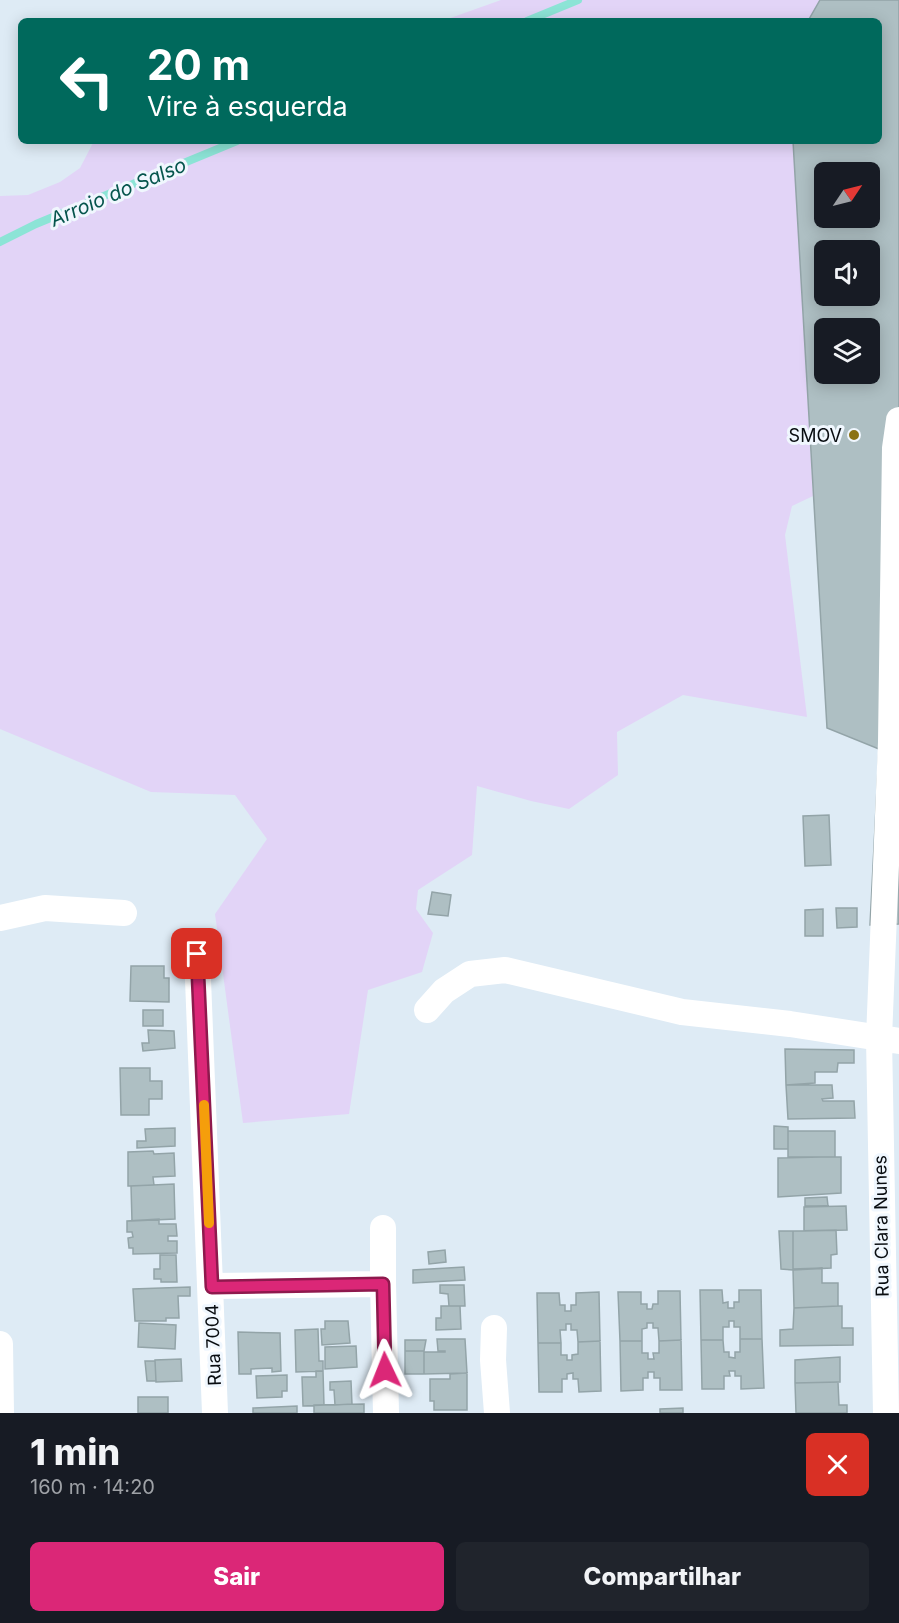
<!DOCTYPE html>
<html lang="pt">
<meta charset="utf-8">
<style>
body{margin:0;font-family:Inter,sans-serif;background:#20242c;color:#f1f3f6;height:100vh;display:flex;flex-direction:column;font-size:22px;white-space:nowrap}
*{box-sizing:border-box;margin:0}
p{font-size:20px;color:#9ea1a6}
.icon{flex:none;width:33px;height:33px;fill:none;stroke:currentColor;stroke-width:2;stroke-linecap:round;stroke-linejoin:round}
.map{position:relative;height:1413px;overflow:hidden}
.panel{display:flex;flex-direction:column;background:#171b24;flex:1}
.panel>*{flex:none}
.guide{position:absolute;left:18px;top:18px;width:864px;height:126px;border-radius:9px;box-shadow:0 3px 15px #0003;background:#00695c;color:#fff;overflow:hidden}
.needle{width:39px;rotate:55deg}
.tools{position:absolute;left:814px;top:162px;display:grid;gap:12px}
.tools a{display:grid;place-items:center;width:66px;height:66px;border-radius:9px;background:#171b24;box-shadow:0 3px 15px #0003;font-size:30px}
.pin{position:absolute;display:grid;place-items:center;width:51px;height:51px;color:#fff;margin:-26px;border-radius:12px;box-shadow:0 3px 9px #0006}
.me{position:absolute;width:66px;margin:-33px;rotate:358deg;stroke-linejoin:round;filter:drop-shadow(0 0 4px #0008)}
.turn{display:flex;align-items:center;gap:21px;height:126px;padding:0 30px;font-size:27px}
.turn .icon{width:78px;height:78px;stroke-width:2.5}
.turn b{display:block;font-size:42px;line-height:51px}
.round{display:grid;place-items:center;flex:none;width:63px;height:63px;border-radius:9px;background:#20242c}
.headline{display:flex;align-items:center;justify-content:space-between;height:102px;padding:0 30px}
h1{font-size:36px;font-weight:800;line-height:45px}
.primary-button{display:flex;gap:12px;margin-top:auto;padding:12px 30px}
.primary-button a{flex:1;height:69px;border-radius:9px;background:#db2777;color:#fff;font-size:24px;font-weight:800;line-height:69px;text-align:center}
.primary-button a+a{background:#20242c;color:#f1f3f6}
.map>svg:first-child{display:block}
.green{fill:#e2d4f7}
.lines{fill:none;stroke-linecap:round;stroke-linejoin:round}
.stream{stroke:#8ce4d6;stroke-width:8}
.building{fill:#aebfc3;stroke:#93a4a8;stroke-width:1.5;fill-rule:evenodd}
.minor{stroke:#fff;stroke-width:26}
.route-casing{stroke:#8e194d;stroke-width:15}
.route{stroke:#db2777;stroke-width:10}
.slow{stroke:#f59e0b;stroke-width:10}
.poi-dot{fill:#8a7214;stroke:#f0f7fe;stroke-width:2}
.labels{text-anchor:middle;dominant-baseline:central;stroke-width:6;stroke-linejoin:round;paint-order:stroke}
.poi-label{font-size:18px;fill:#080c10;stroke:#f0f7fe;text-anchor:end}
.street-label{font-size:18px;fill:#080c10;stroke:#f0f7fe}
.water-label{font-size:20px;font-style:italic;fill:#05554d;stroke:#f0f7fe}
</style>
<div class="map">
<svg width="899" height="1413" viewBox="0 0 899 1413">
<rect width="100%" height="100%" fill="#deebf5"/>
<!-- green -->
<path class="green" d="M501,0h319l-12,21h-366z
M94,141h699l20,355 -21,10 -7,29 22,182 -124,-22 -66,37 1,43 -49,34 -38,-8 -54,-15 -5,69 -54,35 -2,19 17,24 -11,39 -54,18 -19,124 -106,9 -28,-209 52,-75 -32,-44 -84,-3 -151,-63v-533l28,-1 32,-13 20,-14z"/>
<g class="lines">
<!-- stream -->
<path class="stream" d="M527,21l51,-21
M0,242l36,-18 201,-83"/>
</g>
<!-- building -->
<path class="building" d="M820,0h79v924l-29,1 9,-176 -52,-21 -34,-587h86v-120h-71zM825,172h45v46h-45zM825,250h45v46h-45zM825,328h45v46h-45z
M829,815l2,50 -26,1 -2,-50z
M432,892l19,3 -3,21 -20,-2z
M836,908h21v19l-20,1z
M823,909v27h-18v-26z
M131,966h33v12h5v24l-39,-1z
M143,1010h20v16h-20z
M148,1030l26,1 1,17 -32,3 -1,-8h7z
M785,1049l69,1v13h-16l-1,9h-22v11l-29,2z
M120,1068h30v13h12v18h-13v16h-28z
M786,1085h46l1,13 -11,1 1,2h31l1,17 -67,1z
M774,1126l14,1v22h-14z
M175,1128v18l-38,2v-7h9l-1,-12z
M788,1131h47v26h-47z
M153,1151l1,3 20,-1 1,23 -22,1 1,8 -26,1v-34z
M822,1157h19v36l-63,4v-39z
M174,1184l1,35 -43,2 -1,-35z
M827,1197l1,9h-23v-8z
M846,1206l1,24 -43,1v-24z
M159,1219v5h17l1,12h-9v5h9v12l-44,1v-6h-4l-1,-10 5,-1 -1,-5h-5v-11z
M836,1230l1,24 -6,1v13l-38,2v-39z
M779,1231h14v39l-12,-1z
M445,1250l1,12 -17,2 -1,-12z
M160,1255h16l1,27h-16v-3h-7v-10h6z
M464,1267l1,13 -52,3v-13z
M822,1268v15h16v23l-44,2 -1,-39z
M440,1285h24l1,21h-16l-1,-12 -8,-1z
M190,1287v9h-12l1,22h-13v3h-31l-2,-32z
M700,1290h22l1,13 5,-1v6h6v-6h5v-12h22l1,49h-22v-12h-6v-6h-5v6h-6v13h-22z
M658,1291h22l1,49 -22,1 -1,-13h-5v-5h-6v5l-5,1v12h-22l-2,-49h23v12h6v5h5l1,-5h5z
M599,1292l1,49 -22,1 -1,-12h-6v-6h-5v6h-6l1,13h-23l-1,-50h22l1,12h5v6h6v-6h5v-12z
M441,1306h19l1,23 -25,1v-12h5z
M838,1306h4v22h11v17l-73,1v-16l13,-1 1,-21z
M325,1321h23l2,22 -28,2 -1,-16h4z
M139,1323l37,2 -1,24 -37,-2z
M318,1329l1,32h4v10l-27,1 -1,-42z
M238,1332l42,1 1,38 -9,1v-4l-21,1v5h-12z
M437,1339h28l2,34 -43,1v-22h21v-1h-7z
M740,1339h22l2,49 -23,1v-13h-6v-5h-6l1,5h-6v13h-22l-1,-49h22l1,12h5v5l6,1v-6h5z
M405,1340h21l-2,11h-19z
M681,1340l1,50h-22v-12h-6v-6h-6v6h-5v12l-22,1 -1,-50h22v12h6v6h6l-1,-6h6v-12z
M600,1341l1,50 -22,1 -1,-13h-5v-6l-6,1v5h-5v13h-23l-1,-49h23v12h6v5h5v-5l6,-1v-12z
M356,1346l1,21 -32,2v-22z
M405,1351h19v23h-19z
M840,1357v25l-45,1v-23z
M181,1359l1,22 -26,1 -1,-22z
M145,1361h10l1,20h-9z
M316,1371h7l1,34 -21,1 -1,-29h14z
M467,1373v37h-33v-9h-4v-22h20v-5z
M287,1375v16h-5v6l-25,1 -1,-22z
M351,1381l1,23 -17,1 -1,-15h-4v-8z
M838,1382l1,23h8v8h-51l-1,-30z
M138,1397h30v16h-30z
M364,1404v9h-50v-8z
M297,1406v7h-44v-5z
M683,1408v5h-23v-4z"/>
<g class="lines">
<!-- minor -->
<path class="minor" d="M0,918l45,-10 79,5
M197,954l18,459
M427,1010l17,-19 26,-17 35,-4 177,42 108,12 109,17
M383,1228v56l3,129
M212,1286l171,-2
M494,1328l-1,32 4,53
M0,1344l1,69
M886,1413l-7,-375 12,-296 4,-294 4,-28"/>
</g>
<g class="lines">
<!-- route casing -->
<g class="route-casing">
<path id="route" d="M197,954l15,333 171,-3 2,86"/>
</g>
<!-- route -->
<use href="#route" class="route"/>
<!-- slow -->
<path class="slow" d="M204,1105l5,118"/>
</g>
<!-- markers -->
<circle class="poi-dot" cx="854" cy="435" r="6"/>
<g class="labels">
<!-- poi labels -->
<g class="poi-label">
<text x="842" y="435">SMOV</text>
</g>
<!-- street labels -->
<g class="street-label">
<text transform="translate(881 1226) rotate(-91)">Rua Clara Nunes</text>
<text transform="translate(213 1345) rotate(-92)">Rua 7004</text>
</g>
<!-- water labels -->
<g class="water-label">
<text transform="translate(118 192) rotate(-23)">Arroio do Salso</text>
</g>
</g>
</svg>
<div class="tools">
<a><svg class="needle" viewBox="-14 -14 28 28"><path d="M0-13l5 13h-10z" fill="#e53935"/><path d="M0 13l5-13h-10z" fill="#9ea1a6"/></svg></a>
<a><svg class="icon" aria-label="sound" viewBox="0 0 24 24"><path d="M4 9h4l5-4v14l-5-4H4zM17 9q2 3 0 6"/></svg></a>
<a><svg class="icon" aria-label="layers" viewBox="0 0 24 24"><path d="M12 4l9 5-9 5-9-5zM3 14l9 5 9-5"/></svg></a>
</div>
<div class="pin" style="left:197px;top:954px;background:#d93025"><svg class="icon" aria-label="arrive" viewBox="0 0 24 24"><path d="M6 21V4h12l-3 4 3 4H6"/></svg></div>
<svg class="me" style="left:385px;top:1370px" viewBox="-20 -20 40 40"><path d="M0-17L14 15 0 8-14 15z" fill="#db2777" stroke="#fff" stroke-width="4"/></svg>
<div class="guide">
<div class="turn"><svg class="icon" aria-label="left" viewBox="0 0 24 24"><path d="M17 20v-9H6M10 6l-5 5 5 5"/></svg><div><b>20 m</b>Vire à esquerda</div></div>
</div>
</div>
<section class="panel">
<div class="headline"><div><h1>1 min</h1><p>160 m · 14:20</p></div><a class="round" style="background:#d93025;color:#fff"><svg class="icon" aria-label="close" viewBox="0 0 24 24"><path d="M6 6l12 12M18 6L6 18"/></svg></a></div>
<div class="primary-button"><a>Sair</a><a>Compartilhar</a></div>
</section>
